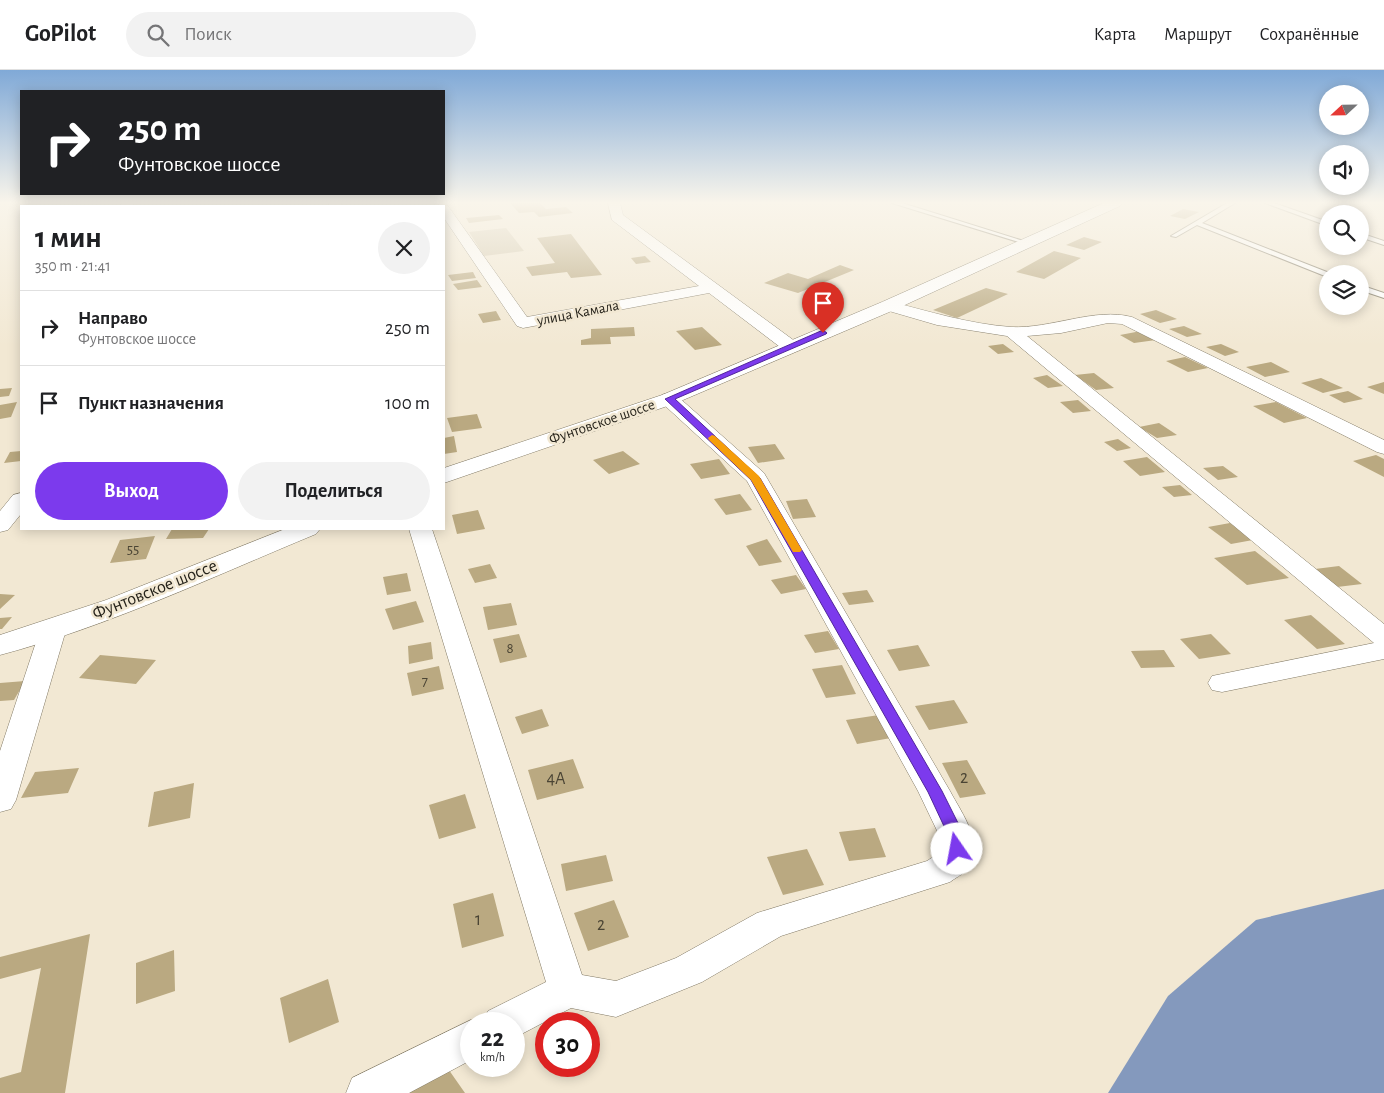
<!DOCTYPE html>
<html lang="ru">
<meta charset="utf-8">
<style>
body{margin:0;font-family:"Alegreya Sans",sans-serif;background:#f2f2f2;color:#202124;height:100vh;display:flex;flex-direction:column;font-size:19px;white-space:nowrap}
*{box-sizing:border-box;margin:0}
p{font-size:16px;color:#757577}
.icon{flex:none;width:28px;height:28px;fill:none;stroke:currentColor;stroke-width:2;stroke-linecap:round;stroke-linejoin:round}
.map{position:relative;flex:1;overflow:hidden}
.drawer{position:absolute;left:20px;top:135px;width:425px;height:325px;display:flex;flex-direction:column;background:#fff;border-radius:0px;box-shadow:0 2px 12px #0003}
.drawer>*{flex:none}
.top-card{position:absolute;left:20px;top:20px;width:425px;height:105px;border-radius:0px;box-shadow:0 2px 12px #0003;background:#202124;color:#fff;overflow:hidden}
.needle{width:32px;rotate:248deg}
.buttons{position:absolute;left:1319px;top:15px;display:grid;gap:10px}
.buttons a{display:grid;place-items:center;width:50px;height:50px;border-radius:50%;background:#fff;box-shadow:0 2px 12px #0003;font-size:25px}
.speed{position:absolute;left:460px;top:942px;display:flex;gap:10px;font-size:25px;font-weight:700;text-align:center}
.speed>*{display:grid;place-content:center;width:65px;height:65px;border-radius:50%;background:#fff;box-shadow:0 2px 12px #0003;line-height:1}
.speed small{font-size:12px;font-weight:400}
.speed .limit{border:8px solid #d22;background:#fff;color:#111}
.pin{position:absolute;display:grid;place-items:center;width:42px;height:42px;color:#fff;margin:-51px -21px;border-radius:50% 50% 50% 0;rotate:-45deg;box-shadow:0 0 5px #0007}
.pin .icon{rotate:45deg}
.me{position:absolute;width:55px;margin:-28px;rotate:348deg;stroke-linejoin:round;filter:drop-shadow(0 0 4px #0008)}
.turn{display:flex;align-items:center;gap:18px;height:105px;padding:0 15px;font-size:22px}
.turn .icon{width:65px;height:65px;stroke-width:2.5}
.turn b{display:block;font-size:35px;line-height:42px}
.round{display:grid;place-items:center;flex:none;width:52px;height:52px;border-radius:26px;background:#f2f2f2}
.summary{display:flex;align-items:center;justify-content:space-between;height:85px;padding:0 15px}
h1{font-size:30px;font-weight:600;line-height:38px}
.cta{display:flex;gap:10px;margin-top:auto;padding:10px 15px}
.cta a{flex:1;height:58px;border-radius:30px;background:#7c3aed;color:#fff;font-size:20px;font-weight:600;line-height:58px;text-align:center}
.cta a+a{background:#f2f2f2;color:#202124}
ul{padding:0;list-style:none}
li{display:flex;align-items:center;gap:15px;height:75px;padding:0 15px;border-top:1px solid #e0e0e0}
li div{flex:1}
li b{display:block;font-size:19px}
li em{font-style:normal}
header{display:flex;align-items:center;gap:30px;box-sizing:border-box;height:70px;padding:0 25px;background:#fff;border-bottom:1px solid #e0e0e0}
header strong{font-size:24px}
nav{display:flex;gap:28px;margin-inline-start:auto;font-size:18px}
.search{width:350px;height:45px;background:#f2f2f2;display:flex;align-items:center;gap:12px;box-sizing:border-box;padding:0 18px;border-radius:28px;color:#757577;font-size:19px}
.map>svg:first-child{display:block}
.green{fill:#d4c9af}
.water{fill:#8499bd}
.building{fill:#baa981}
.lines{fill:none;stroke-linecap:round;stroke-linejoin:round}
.lane-casing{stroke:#817965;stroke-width:2}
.street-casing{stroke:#817965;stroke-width:1}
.secondary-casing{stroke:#817965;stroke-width:1}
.lane{fill:#fff;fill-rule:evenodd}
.street{fill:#fff;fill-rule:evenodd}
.secondary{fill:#fff;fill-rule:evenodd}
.route{fill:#7c3aed;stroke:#51269a}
.slow{fill:#f59e0b}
.labels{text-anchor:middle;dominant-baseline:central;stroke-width:5;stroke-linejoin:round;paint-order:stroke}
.far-street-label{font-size:15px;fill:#25221a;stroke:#f2e8d3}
.number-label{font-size:15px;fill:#4a4434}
.street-label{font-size:18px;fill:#25221a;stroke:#f2e8d3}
.near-number-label{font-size:18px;fill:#4a4434}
</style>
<header>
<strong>GoPilot</strong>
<div class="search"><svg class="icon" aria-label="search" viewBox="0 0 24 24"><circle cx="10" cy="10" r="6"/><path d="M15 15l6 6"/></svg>Поиск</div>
<nav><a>Карта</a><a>Маршрут</a><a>Сохранённые</a></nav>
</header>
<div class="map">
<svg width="1384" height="1023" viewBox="0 0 1384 1023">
<rect width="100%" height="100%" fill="#f2e8d3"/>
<!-- green -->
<path class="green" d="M506,158l18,23 -40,5 -15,-24z"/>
<!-- water -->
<path class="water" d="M1384,819v204h-276l60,-97 88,-76z"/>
<!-- building -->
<path class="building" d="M510,133h30l6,6 20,-2 7,6 -34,4 -5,-5 -15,1z
M1183,139l16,3 -14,7 -15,-3z
M499,145l4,4 -34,4 -3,-5z
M571,164l31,41 -31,3 -4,-6 -35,4 -6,-9 29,-4 -18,-25z
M1084,167l18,5 -18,8 -18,-5z
M1054,181l27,7 -37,21 -28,-7z
M645,186l6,6 -15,2 -5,-6z
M840,195l14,5 -56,23 -34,-10 24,-10 20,6z
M473,202l3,6 -24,3 -4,-6z
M477,210l5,7 -24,3 -5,-6z
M986,218l22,6 -51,24 -24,-8z
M1156,240l21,9 -17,4 -20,-9z
M496,241l5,9 -18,3 -5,-9z
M1184,256l18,8 -15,3 -18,-8z
M634,257l1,9 -25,1 1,7 -30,1v-5l10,-2v-9z
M702,257l20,18 -27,5 -19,-19z
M1141,261l15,9 -22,3 -14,-8z
M1003,274l11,8 -16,2 -10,-8z
M1221,274l18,8 -14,4 -19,-9z
M1185,287l23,11 -20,4 -22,-11z
M1271,292l19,10 -25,5 -19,-10z
M1094,303l20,15 -18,2 -21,-15z
M1047,305l16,11 -15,2 -15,-10z
M1321,308l22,10 -20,5 -22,-10z
M1384,312v12l-17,-7z
M12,318l-3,8 -9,1v-8z
M1348,321l15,8 -19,4 -15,-8z
M1078,330l13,11 -18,2 -13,-11z
M17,332l-6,15 -11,2v-14z
M1276,332l31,16 -23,5 -31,-17z
M477,344l5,14 -30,4 -5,-14z
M1159,353l18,12 -20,3 -18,-11z
M454,366l3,16 -13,2v-16z
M1118,369l13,9 -14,3 -13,-9z
M775,374l10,15 -27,4 -10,-16z
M21,381v10l-17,2 6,-11z
M623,381l17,13 -31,10 -16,-14z
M1376,385l8,4v18l-31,-16z
M1147,387l18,15 -25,4 -17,-15z
M719,389l11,15 -29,5 -11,-15z
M1223,396l15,11 -20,3 -15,-12z
M1180,415l12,10 -18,2 -12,-10z
M740,424l12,16 -26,5 -12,-16z
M807,429l9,18 -23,2 -7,-18z
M478,440l7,19 -28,5 -5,-19z
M1230,453l23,17 -22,4 -23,-17z
M172,459h37l-6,9 -37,1z
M155,466l-9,23 -36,4 10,-23z
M767,469l15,23 -23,4 -13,-20z
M1255,481l34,27 -42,7 -33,-27z
M490,494l7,14 -22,5 -7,-14z
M1339,496l23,18 -25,3 -22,-18z
M407,503l4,18 -24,4 -4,-18z
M796,505l10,14 -25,5 -10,-14z
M867,520l7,12 -25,3 -7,-12z
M0,524l15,1 -15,14z
M416,531l8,21 -31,8 -8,-21z
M511,533l6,22 -29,5 -5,-23z
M1311,545l34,29 -28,5 -33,-29z
M12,547l-10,12h-2v-11z
M828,561l11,18 -24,4 -11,-18z
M519,564l8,23 -27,6 -7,-24z
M1211,564l20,20 -32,5 -19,-20z
M431,572l2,17 -24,5 -1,-18z
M918,575l12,21 -31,5 -12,-21z
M1164,580l11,17 -34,1 -10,-17z
M100,585l56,5 -20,24 -57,-6z
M842,595l14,29 -30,4 -14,-29z
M439,596l5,23 -32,7 -5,-23z
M25,611l-11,19 -14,1v-18z
M954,630l14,23 -39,7 -14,-24z
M542,639l7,17 -27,8 -7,-17z
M879,645l12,23 -34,6 -11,-24z
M573,689l11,29 -47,12 -9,-30z
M967,690l19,34 -26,4 -18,-35z
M79,698l-11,25 -47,5 14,-26z
M194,713l-4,35 -42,9 6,-35z
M465,724l11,34 -37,11 -10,-34z
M875,758l11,29 -37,4 -10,-29z
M807,779l17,36 -41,10 -16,-38z
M606,785l7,26 -47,10 -5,-27z
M493,823l11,43 -42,12 -9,-44z
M614,830l15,37 -41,14 -14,-38z
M90,864l-25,159h-65v-15l21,-6 20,-104 -41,11v-22z
M174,880l1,41 -39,13v-41z
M328,909l11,43 -50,21 -9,-45z
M444,993l21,30h-64z"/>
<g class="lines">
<!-- lane casing -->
<g class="lane-casing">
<path id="lane" d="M892,133h10l128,40 -5,1z
M1227,133h8l-33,20 130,51 -7,2 -128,-51 -21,12 -5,-1z
M1265,133h9l54,19v4z
M1360,163l24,8v4l-24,-8z
M1360,215l24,8v5l-24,-8z"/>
</g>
<!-- street casing -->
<g class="street-casing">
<path id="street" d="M122,133h12l-2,3h-12z
M329,133h12v3h-12z
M608,133h12l3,12 173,127 3,4 -3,4 -6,1 -6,-1 -75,-57 -186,35 -6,-2 -73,-108v-12h-4h8l79,111 172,-31 -87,-66z
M888,231c40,10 81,23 123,26 40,2 84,-20 121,-10l252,123v14l-7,-2 -255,-128 -14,-1 -47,10 -34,3 357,288v35l-162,33 -10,-2 -4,-7 4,-7 162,-33 -367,-307 -70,-11 -55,-16 -2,-3 2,-3z
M669,323l7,2 88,78 186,318c11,21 38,57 16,79 -4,5 -11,8 -16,12l-169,54 -79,46 -86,35 -45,-9 -57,30v-14h-32l6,-13 58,-29 -137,-453h23l150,446 34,6 60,-23 81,-45 170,-52 12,-8 2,-14 -23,-48 -171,-310 -85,-78 -2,-4 2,-4z
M21,423v21l-13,16 -8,2v-21l13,-16z
M53,552l9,2 4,6 -50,170 -5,9 -11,3v-61l40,-121 4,-6z
M471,950l10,4h-10v36l-62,33h-63l6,-15z"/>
</g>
<!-- secondary casing -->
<g class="secondary-casing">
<path id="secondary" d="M1104,133h18l-2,3 -226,104 -218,93 -232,80v-15l218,-73 220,-93z
M285,459h35l-4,5c-104,43 -207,92 -316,121v-20l106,-35z"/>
</g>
<!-- lane -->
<use href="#lane" class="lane"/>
<!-- street -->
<use href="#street" class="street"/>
<!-- secondary -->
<use href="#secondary" class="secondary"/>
</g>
<!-- sky -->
<linearGradient id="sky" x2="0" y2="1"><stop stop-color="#80a9d7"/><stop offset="0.48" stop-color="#f9f5eb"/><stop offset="1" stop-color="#f9f5eb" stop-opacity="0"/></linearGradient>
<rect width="1384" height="276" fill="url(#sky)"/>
<!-- route -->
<path class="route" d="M823,260l4,3 -1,1 -151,65 85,79 182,313 24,48 -4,15 -5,2 -6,-2 -2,-5 1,-10 -22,-47 -177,-312 -86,-81z"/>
<!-- slow -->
<path class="slow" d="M712,365l3,1 44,40 43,74 -2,2h-7l-42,-72 -42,-40 -1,-2z"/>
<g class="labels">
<!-- far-street labels -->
<g class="far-street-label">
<text transform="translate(578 243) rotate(-11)">улица Камала</text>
<text transform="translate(602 352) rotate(-19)">Фунтовское шоссе</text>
</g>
<!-- number labels -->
<g class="number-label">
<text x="133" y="479">55</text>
<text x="510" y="578">8</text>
<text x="425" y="611">7</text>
</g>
<!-- street labels -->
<g class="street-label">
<text transform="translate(155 520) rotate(-22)">Фунтовское шоссе</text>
</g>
<!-- near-number labels -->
<g class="near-number-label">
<text x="964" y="708">2</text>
<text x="556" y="709">4А</text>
<text x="478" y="850">1</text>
<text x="601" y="855">2</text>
</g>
</g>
</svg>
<div class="buttons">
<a><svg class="needle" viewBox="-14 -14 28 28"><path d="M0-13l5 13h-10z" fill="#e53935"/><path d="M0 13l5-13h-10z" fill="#757577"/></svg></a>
<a><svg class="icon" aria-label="sound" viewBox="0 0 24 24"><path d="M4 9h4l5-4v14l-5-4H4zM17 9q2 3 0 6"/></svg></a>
<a><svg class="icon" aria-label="search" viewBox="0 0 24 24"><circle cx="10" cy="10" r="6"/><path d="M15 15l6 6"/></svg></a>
<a><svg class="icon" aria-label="layers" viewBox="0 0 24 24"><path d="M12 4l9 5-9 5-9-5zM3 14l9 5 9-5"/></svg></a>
</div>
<div class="speed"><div>22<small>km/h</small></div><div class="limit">30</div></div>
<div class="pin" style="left:823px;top:263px;background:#d93025"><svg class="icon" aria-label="arrive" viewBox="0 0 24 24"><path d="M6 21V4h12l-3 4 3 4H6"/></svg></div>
<svg class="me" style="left:957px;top:779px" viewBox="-20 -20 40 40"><circle r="19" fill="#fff"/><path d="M0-13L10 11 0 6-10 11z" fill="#7c3aed"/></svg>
<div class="top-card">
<div class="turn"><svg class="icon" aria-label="right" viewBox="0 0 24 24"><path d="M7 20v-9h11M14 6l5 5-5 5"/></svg><div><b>250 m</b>Фунтовское шоссе</div></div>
</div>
<section class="drawer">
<div class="summary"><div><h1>1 мин</h1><p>350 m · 21:41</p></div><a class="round"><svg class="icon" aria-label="close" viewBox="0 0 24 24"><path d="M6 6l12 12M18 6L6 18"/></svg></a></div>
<ul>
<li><svg class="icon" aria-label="right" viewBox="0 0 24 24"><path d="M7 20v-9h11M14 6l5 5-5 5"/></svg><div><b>Направо</b><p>Фунтовское шоссе</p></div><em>250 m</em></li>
<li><svg class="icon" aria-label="arrive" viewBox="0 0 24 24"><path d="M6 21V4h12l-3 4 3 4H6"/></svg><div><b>Пункт назначения</b></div><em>100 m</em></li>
</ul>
<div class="cta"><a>Выход</a><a>Поделиться</a></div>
</section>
</div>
